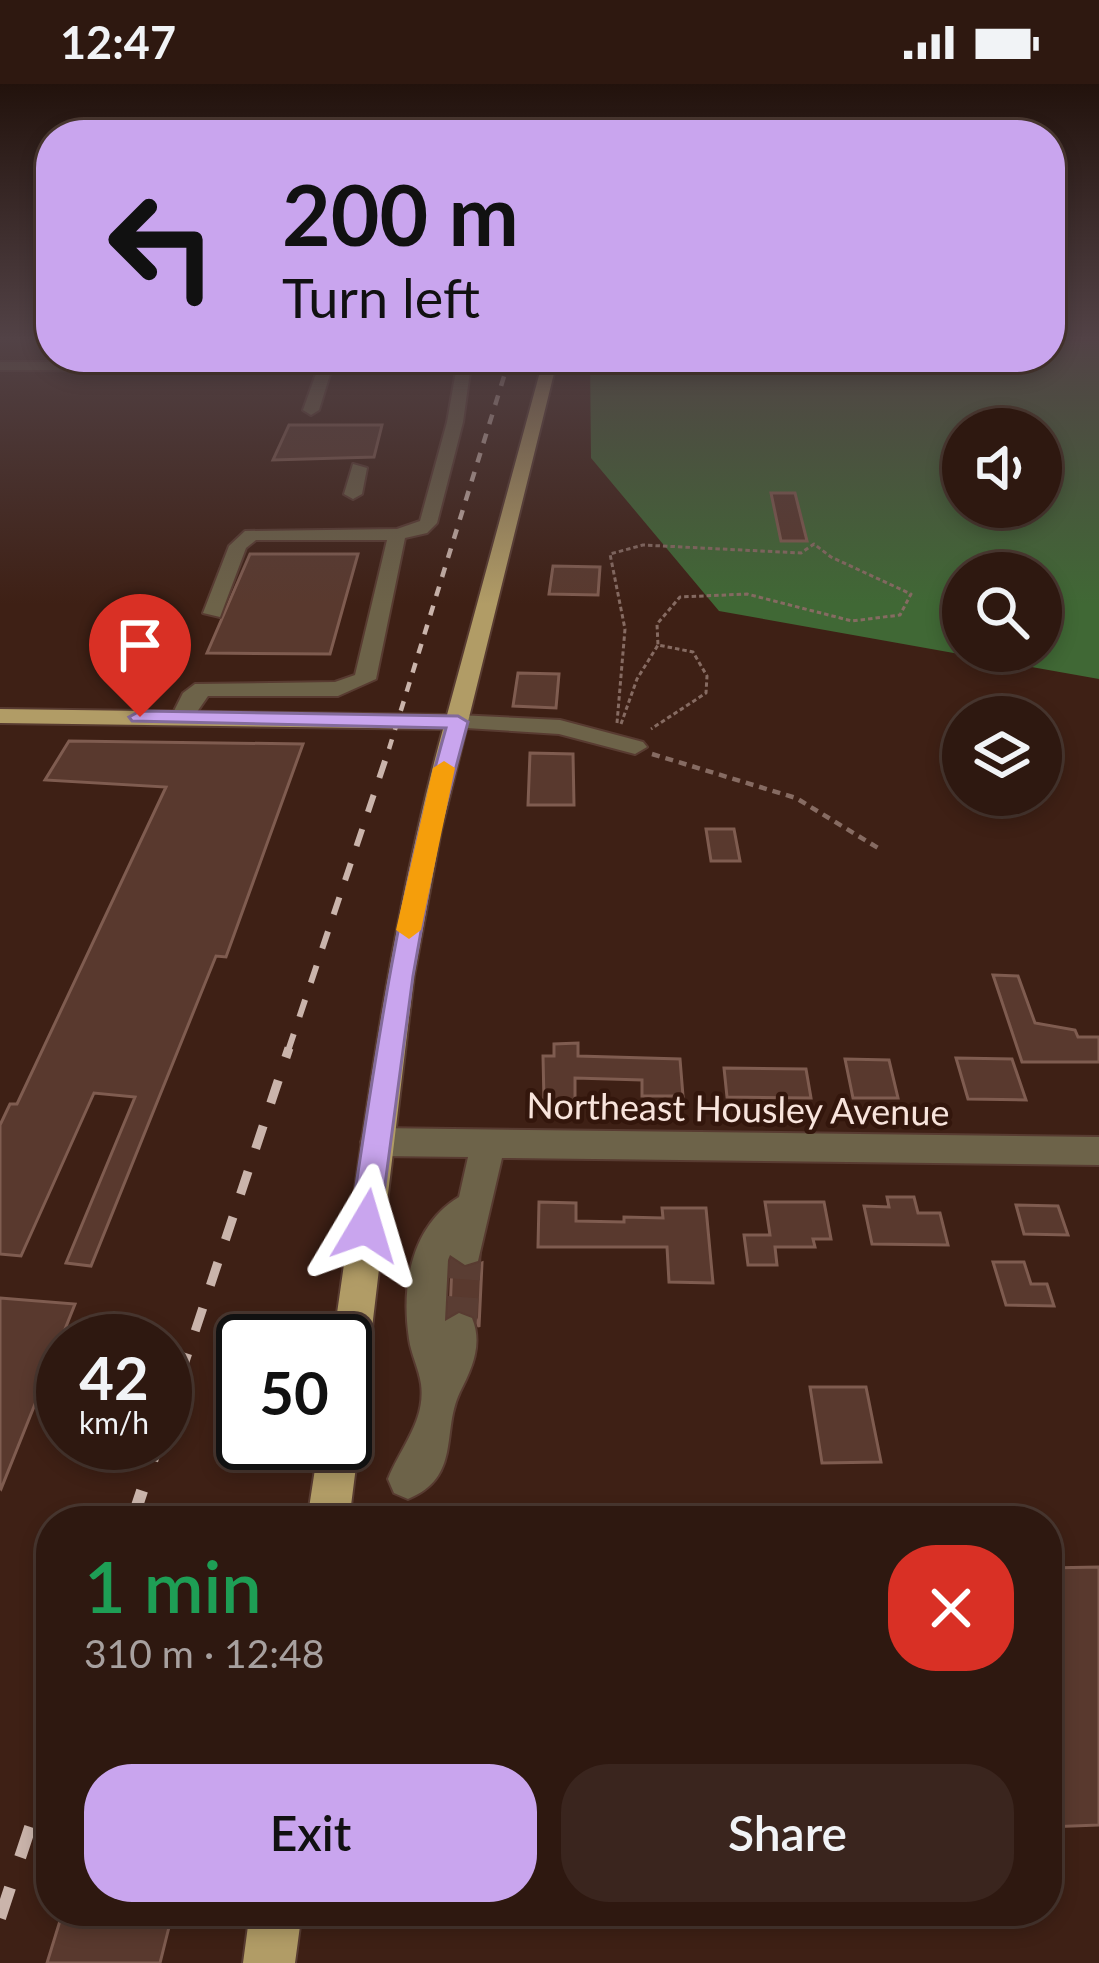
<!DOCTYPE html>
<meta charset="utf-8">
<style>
body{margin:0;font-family:Lato,sans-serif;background:#3a251e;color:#f1f3f6;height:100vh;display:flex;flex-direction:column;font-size:45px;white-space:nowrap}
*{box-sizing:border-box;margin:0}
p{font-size:39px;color:#a7a09f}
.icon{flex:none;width:66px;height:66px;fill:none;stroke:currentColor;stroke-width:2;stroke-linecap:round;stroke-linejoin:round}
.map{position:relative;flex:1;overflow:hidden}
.side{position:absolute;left:36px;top:1422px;width:1026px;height:420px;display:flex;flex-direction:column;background:#2e1810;border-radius:48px;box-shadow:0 6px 18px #0003,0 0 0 3px #493730}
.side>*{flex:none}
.top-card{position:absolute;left:36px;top:36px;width:1029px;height:252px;border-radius:48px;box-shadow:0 6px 18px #0003,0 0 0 3px #493730;background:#c9a5ee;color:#111;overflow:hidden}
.fabs{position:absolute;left:942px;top:324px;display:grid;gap:24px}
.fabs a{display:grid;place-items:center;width:120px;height:120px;border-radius:50%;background:#2e1810;box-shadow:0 6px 18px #0003,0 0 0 3px #493730;font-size:60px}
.speed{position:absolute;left:36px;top:1230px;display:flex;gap:24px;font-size:60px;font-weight:700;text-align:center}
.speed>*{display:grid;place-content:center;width:156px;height:156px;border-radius:50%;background:#2e1810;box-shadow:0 6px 18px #0003,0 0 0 3px #493730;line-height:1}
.speed small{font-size:30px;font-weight:400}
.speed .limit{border:6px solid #111;border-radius:18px;background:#fff;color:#111}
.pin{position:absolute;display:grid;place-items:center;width:102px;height:102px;color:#fff;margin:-123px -51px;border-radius:50% 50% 50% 0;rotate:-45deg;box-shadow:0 0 12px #0007}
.pin .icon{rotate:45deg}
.me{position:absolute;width:132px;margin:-66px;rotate:7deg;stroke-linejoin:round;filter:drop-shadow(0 0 9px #0008)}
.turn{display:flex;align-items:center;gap:42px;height:252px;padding:0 48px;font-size:54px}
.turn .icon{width:156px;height:156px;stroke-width:2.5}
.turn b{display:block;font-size:84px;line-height:102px}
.round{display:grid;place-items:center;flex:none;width:126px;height:126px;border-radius:48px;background:#3a251e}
.head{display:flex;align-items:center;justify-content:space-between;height:204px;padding:0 48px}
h1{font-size:72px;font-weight:600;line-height:90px;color:#1e9e55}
.cta{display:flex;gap:24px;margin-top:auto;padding:24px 48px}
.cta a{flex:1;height:138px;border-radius:48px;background:#c9a5ee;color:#111;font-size:48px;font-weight:600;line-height:138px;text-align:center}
.cta a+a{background:#3a251e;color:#f1f3f6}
.status{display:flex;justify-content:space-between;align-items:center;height:84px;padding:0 60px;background:#2e1810;direction:ltr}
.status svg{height:33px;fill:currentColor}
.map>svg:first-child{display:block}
.forest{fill:#406835;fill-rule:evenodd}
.building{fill:#59392e;stroke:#7f5c50;stroke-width:3}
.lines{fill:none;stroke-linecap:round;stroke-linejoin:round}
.minor-tunnel{stroke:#5a3d33;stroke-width:34;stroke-dasharray:34 18;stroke-linecap:butt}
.minor-casing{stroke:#583b31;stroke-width:4}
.major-casing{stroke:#583b31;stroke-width:4}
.path-far1{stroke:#866b62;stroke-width:3;stroke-dasharray:4.5 3;stroke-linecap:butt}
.path{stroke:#866b62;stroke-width:4.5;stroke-dasharray:8 6;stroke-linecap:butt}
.minor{fill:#6d6349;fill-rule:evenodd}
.major{fill:#b19c66;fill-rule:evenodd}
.rail-far3{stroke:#cab4ab;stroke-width:4.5;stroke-dasharray:10 10;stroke-linecap:butt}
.rail-far2{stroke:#cab4ab;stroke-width:6;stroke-dasharray:18 18;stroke-linecap:butt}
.rail-far1{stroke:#cab4ab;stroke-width:9;stroke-dasharray:24 24;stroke-linecap:butt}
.rail{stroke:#cab4ab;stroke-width:12;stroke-dasharray:32 32;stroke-linecap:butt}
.route{fill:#c9a5ee;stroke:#836b9b;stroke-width:3}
.slow{fill:#f59e0b}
.labels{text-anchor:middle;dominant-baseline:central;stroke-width:9;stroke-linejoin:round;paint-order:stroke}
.street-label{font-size:36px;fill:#f8e4dc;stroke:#33160c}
</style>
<div class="status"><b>12:47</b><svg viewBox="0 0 49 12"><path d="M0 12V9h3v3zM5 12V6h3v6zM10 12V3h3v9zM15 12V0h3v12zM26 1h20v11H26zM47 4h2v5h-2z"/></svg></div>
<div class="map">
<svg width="1099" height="1879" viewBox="0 0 1099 1879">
<rect width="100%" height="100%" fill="#3e2015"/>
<!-- forest -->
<path class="forest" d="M1050,257h49v338l-380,-68 -128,-153 -1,-101h460zM963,345h78v78h-78zM963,489h78v78h-78z"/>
<!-- building -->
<path class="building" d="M289,341h93l-8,32 -101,3z
M771,409h24l12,48h-26z
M250,470h108l-28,100 -123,-1z
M553,482l47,1 -2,28 -49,-1z
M518,589l41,1 -3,34 -43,-2z
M69,657l234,3 -77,213 -10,-1 -125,310 -25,-3 69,-166 -41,-4 -73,163 -21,-2v-129l10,-21h7l149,-317 -121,-7z
M530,669l43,1 1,51h-46z
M706,745h28l6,32h-29z
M993,891l25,1 17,47 40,7 3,7h21v25h-77z
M578,959v13l102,3 3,37h-41v-16l-67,-2v23h-31l-1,-45h11v-12z
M956,974l56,1 14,41 -58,-1z
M845,975l44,1 9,38h-45z
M724,984l82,1 5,29 -84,-1z
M887,1113h27l4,16h22l8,32 -76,-1 -8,-38 25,1z
M539,1118l37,1v18l48,1v-5l39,1 -1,-10h44l7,75 -44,-1 -2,-35h-129z
M765,1118h59l7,37h-18l2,8h-40l2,18h-29l-4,-30h26z
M1016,1121l42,1 10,29 -44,-1z
M452,1178l14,7 16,-6 -3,64 -5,-13 -13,-5 -11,4z
M993,1178h31l7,22h16l7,22 -48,-1z
M0,1214l75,6 -74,185 -1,-1z
M810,1303h56l15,75 -59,1z
M1099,1483v258l-52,2v-259z
M63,1827h110l-13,52h-113z"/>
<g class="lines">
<!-- minor-tunnel -->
<path class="minor-tunnel" d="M459,1247l6,-82"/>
<!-- minor casing -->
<g class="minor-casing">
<path id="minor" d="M322,273h14l-2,5 123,1 1,-6h14l-9,65 -26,101 -10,10 -22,5 -29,141 -38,17h-130l-18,26h-16l-3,-5 12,-24 12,-9 140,-2 20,-7 32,-135h-131l-10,8 -26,69 -17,-4 26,-67 16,-15 152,-2 23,-8 27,-99 9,-51h-125l-12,39 -8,5 -8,-5 14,-39 -317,-1v-8h320z
M353,380l14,4 -5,26 -9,5 -9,-5z
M458,631l102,5 83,22 4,5 -12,7 -76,-20 -109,-7v-10z
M377,1044l722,9v28l-597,-7 -24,103 -13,4 -15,-10 -2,5 -3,61 14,-8 13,5c11,26 0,51 -12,74 -19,39 2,85 -52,107l-14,-6 -6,-14c12,-31 38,-58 33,-95 -2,-15 -10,-30 -12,-45 -8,-53 2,-113 50,-142l9,-40 -91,-1 -12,-4 -4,-10 4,-10z"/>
</g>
<!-- major casing -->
<g class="major-casing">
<path id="major" d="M544,273h14l-117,474 -27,145 -50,419 -5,14 -14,5v-73h-12c30,-206 55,-411 110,-612l-443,-6v-14l447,6z
M345,1341l8,4 6,14 -10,78h-42l12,-78h26z
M250,1827h52l-7,52h-52z"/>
</g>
<!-- path-far1 -->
<path class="path-far1" d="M617,639l8,-94 -15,-75 33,-9 158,8 13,-9 17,13 80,37 -11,21 -48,6 -105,-27 -67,3 -23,27 1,21
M621,640l16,-45 21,-34 35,7 14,24 -1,17 -55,36"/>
<!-- path -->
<path class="path" d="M652,670l144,44 82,50"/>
<!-- minor -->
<use href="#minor" class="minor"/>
<!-- major -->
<use href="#major" class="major"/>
<!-- rail-far3 -->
<path class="rail-far3" d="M389,665l121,-392"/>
<!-- rail-far2 -->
<path class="rail-far2" d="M288,967l102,-305"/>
<!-- rail-far1 -->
<path class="rail-far1" d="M165,1338l124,-374"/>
<!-- rail -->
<path class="rail" d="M132,1437l26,-78
M0,1834l51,-154"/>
</g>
<!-- sky -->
<linearGradient id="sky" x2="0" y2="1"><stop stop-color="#22120c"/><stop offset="0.49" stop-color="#524246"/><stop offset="1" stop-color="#524246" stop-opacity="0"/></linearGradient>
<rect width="1099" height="520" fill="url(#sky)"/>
<!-- route -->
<path class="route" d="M140,627l318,5 10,6 -29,109 -26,145 -35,261 -12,4 -11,-4 -5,-11c25,-168 49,-334 96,-498l-314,-7 -3,-4z"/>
<!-- slow -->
<path class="slow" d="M444,677l11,7 -34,162 -12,9 -13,-9 37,-162z"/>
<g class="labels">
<!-- street labels -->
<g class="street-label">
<text transform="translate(738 1024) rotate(1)">Northeast Housley Avenue</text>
</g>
</g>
</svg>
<div class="fabs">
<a><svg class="icon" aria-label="sound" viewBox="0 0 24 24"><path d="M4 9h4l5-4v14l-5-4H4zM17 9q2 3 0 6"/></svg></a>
<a><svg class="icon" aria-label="search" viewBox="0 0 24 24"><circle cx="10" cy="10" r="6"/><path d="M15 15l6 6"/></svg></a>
<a><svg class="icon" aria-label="layers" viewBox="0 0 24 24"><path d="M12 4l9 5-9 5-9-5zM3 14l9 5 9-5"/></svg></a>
</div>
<div class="speed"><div>42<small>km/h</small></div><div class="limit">50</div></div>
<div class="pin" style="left:140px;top:633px;background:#d93025"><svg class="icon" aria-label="arrive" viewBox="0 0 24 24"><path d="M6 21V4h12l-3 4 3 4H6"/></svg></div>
<svg class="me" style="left:366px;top:1142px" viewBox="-20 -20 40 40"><path d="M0-17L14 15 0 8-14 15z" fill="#c9a5ee" stroke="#fff" stroke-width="4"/></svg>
<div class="top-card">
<div class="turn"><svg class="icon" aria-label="left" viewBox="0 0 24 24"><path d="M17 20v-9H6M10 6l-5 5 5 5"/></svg><div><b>200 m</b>Turn left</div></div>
</div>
<section class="side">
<div class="head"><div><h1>1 min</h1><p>310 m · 12:48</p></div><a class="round" style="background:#d93025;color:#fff"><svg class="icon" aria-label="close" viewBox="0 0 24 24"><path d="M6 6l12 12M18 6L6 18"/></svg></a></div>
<div class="cta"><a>Exit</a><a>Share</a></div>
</section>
</div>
